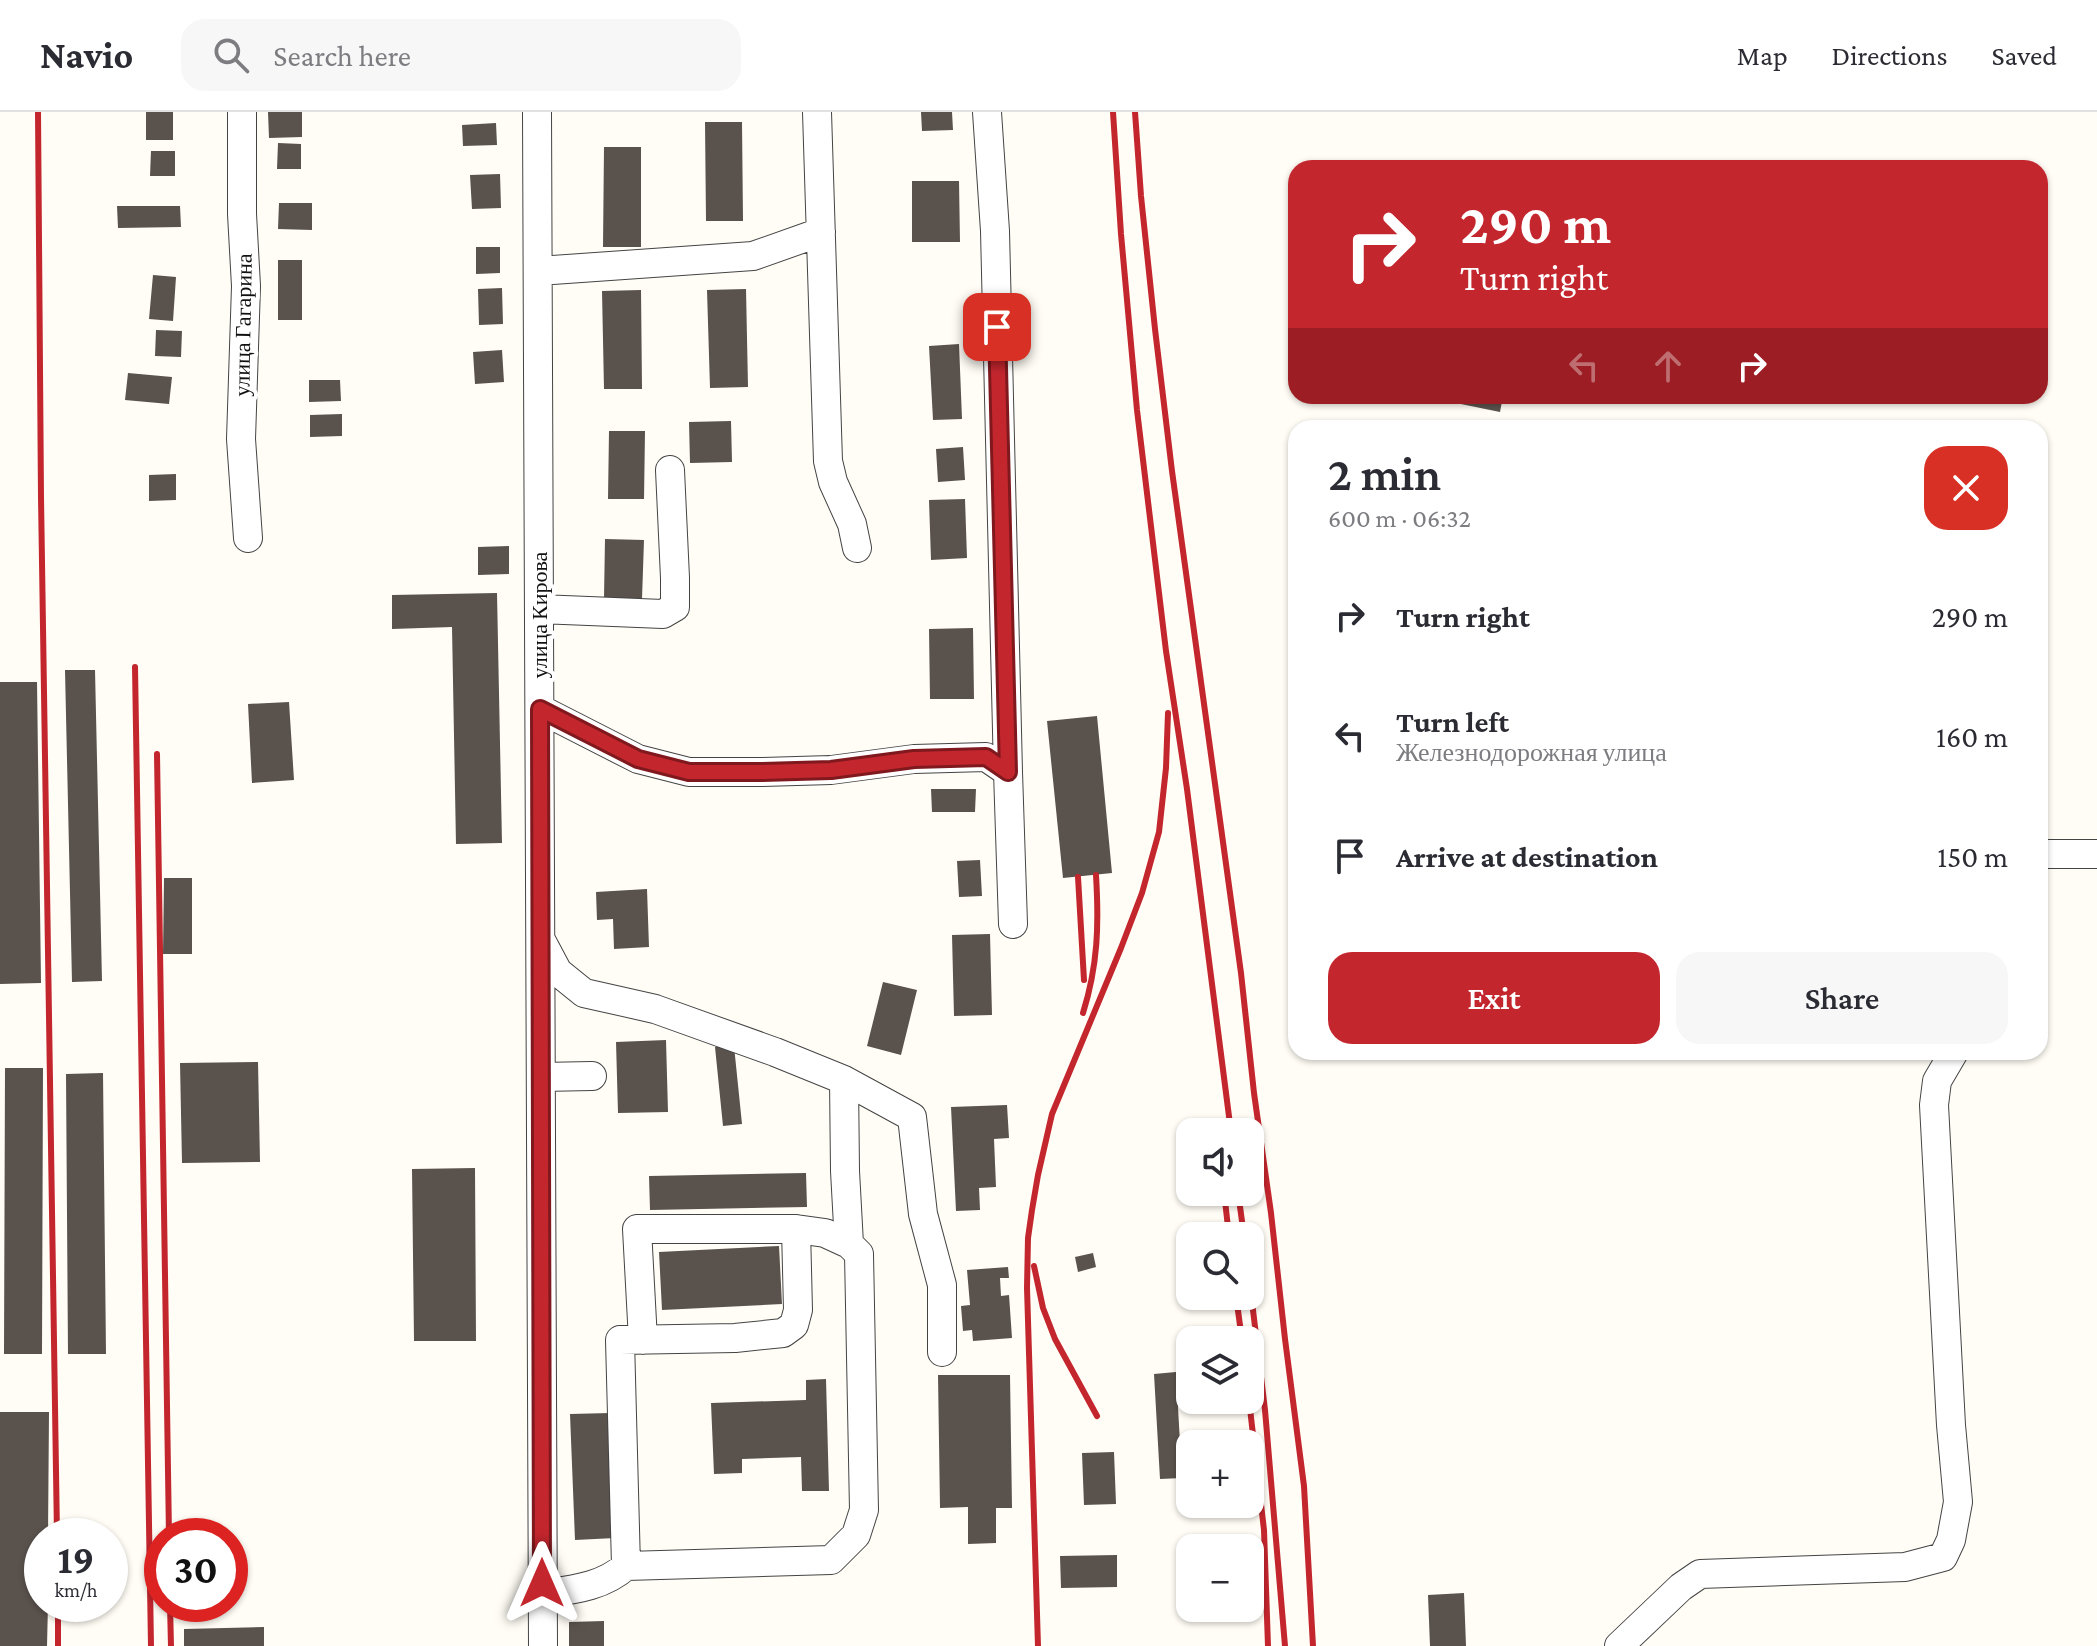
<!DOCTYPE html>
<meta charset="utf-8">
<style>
body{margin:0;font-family:"Crimson Pro",serif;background:#f7f7f7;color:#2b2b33;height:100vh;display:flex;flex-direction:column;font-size:30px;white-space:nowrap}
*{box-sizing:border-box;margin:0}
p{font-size:26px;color:#7c7c81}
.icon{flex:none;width:44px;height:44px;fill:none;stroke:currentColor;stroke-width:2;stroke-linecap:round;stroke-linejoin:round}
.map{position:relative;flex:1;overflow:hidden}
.sheet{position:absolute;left:1288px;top:308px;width:760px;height:640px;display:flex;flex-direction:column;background:#fff;border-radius:24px;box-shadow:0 2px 6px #0004}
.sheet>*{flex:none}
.hud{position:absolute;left:1288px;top:48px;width:760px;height:244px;border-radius:24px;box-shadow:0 2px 6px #0004;background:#c4262e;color:#fff;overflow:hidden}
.tools{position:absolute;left:1176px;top:1006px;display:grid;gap:16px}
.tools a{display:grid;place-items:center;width:88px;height:88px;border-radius:16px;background:#fff;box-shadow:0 2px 6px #0004;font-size:40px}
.speed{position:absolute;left:24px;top:1406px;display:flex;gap:16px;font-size:40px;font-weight:700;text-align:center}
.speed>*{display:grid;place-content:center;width:104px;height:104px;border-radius:50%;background:#fff;box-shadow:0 2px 6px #0004;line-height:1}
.speed small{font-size:20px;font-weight:400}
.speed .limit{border:12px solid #d22;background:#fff;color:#111}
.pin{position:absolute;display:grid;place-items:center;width:68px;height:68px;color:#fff;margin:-34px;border-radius:16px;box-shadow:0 4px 12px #0006}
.me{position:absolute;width:88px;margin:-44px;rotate:0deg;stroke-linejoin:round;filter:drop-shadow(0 0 6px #0008)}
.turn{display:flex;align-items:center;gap:28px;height:168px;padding:0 40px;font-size:36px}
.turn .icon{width:104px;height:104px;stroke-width:2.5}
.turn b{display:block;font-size:56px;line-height:68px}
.lanes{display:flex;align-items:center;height:76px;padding:0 40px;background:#0003;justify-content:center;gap:40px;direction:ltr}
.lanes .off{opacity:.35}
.round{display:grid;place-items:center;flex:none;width:84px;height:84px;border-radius:24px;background:#f7f7f7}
.overview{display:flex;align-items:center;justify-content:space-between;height:136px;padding:0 40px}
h1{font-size:48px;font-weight:600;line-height:60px}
.cta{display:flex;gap:16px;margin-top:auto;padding:16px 40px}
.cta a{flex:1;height:92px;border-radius:24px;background:#c4262e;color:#fff;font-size:32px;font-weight:600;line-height:92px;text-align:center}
.cta a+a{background:#f7f7f7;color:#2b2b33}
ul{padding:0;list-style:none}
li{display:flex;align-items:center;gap:24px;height:120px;padding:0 40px}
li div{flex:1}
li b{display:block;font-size:30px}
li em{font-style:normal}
header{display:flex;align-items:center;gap:48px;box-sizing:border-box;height:112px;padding:0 40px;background:#fff;border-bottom:2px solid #e1e1e2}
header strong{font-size:38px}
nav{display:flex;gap:44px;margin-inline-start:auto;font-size:28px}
.search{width:560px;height:72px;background:#f7f7f7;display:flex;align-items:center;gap:20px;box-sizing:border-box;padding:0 28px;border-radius:24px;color:#7c7c81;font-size:30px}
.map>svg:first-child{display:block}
.building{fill:#5a524d}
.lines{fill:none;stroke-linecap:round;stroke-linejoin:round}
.minor-casing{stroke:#444;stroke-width:30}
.minor{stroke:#fff;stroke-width:28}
.rail{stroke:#c4262e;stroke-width:6}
.route-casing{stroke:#7f191e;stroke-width:20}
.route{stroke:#c4262e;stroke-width:14}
.labels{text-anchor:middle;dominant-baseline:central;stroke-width:8;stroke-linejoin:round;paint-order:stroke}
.street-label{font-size:22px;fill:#111;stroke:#fff}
</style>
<header>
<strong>Navio</strong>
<div class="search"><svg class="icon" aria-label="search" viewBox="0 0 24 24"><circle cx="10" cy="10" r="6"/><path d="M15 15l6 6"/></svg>Search here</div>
<nav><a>Map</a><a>Directions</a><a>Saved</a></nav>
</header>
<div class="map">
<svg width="2097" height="1534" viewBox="0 0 2097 1534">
<rect width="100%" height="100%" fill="#fffdf5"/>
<!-- building -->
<path class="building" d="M146,0h27v28h-27z
M268,0h34v25l-33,1z
M921,0h31l1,18 -31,1z
M705,10h37l1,99h-37z
M496,11l1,22 -34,1 -1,-21z
M278,31l23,1v25h-24z
M604,35h37v100h-38z
M151,39h24v25h-25z
M500,62l1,34 -29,1 -2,-34z
M912,69h47l1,61h-48z
M279,91h33v27l-34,-1z
M117,94h63l1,21 -63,1z
M476,135h24v26l-24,1z
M278,148h24v60h-24z
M153,163l23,2 -3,44 -24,-2z
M502,176l1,36 -24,1 -1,-36z
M746,177l2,98 -38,1 -3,-98z
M641,178l1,99h-38l-2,-98z
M156,218l26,1 -1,26 -26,-1z
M959,232l3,75 -29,1 -4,-74z
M502,238l2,32 -29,2 -2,-32z
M128,261l44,4 -3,27 -44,-4z
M309,268h31l1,21 -32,1z
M1458,284h45l-3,16 -44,-9z
M342,302v22l-32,1v-22z
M731,309l1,41 -42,1 -1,-41z
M609,319h36l-1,68h-36z
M963,335l2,33 -27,2 -2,-33z
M176,362v26l-27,1v-26z
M965,387l2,59 -36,2 -2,-60z
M605,427l39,1 -2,59 -38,-1z
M509,434v28l-31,1v-28z
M497,481l5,250 -46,1 -4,-217 -60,2v-34z
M973,516l1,71h-44l-1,-70z
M65,558h30l7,311 -30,1z
M0,570h37l4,301 -41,1z
M289,590l5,78 -42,3 -4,-79z
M1097,604l15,157 -49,5 -16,-157z
M931,677h45l-1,23h-43z
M980,748l2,36 -23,1 -2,-36z
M164,766h28v76h-29z
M647,777l2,58 -35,2 -1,-30 -16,1 -1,-28z
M990,822l2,81 -38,1 -2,-81z
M883,870l34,8 -16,65 -34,-9z
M666,928l2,72 -50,1 -2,-71z
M734,934l8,78 -19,2 -8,-79z
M258,950l2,100 -78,1 -2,-100z
M5,956h38l-1,286h-38z
M103,961l3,281h-38l-2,-280z
M1007,993l2,33 -15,1 2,48 -17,1 1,22 -24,1 -5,-104z
M475,1056l1,173h-62l-2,-172z
M806,1061l1,34 -157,3 -1,-34z
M779,1134l3,58 -120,6 -3,-58z
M1093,1141l3,14 -18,5 -3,-15z
M1008,1155l1,11h-9l1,18 8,-1 3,43 -39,3 -1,-11 -9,1 -2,-25 9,-1 -3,-35z
M1176,1260l6,106 -22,1 -6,-105z
M938,1263h72l2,133h-16v35l-28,1v-37l-28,1z
M826,1267l3,112h-27l-1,-34 -59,2v14l-28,1 -3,-71 95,-3v-20z
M0,1300h49l-1,124h-6v68h6l-1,42h-47z
M610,1301l5,125 -40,2 -5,-126z
M1114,1340l2,52 -32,1 -2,-52z
M1117,1443v32l-56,1 -1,-32z
M1464,1481l2,53h-36l-2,-51z
M604,1509v25h-35v-24z
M264,1515v19h-80v-17z"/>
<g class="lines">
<!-- minor casing -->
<g class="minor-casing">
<path id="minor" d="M242,0v102l4,72 -5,153 7,99
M537,0l6,1534
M817,0l11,349 5,21 19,42 5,24
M987,0l8,119 13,541
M538,159l215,-15 68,-24
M539,497l124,5 12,-7v-29l-5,-108
M540,597l98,50 51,13h73l69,-2 83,-11 72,-2 22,15 5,152
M2040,742h57
M541,828l17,32 26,21 71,16 120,43 69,28 68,37 11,97 19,71v67
M541,965l51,-1
M643,1228l-6,-111h159
M626,1454l205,-6 25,-25 8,-25 -5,-256 -10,-10
M550,1481c28,-4 55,-8 76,-27l-6,-226 115,-2 48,-5 11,-8 4,-15 -2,-81 29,4 24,11 -4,-73 -1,-91
M1619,1534l62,-59 19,-13 205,-7 38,-10 8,-17 7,-38 -7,-77 -17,-320 3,-24 17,-29"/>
</g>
<!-- minor -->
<use href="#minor" class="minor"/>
<!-- rail -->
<path class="rail" d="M38,0l3,385 16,1039
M1113,0l8,122 16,176 29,241 21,138 44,343
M1135,0l6,84 14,133 17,142 69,502 13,120 17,120 14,126 19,147 9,160
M135,555l16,979
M157,642l12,782
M1078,765l6,103
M1083,901c15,-48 16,-88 13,-138
M1224,1080l5,44
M1238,1080l6,44
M1034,1154l9,42 12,31 42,77
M1250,1173l15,125 20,236
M1236,1184l6,44
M1249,1288l15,130 4,116
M159,1470l3,-27
M58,1492v42
M170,1492l1,42
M1038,1534l-11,-358 1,-50 4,-28 6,-35 14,-61 69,-166 21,-55 17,-61 7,-64 2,-55"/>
</g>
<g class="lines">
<!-- route casing -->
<g class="route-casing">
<path id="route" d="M542,1471l-2,-874 98,50 51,13h73l69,-2 83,-11 72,-2 22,15 -11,-445"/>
</g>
<!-- route -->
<use href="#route" class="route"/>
</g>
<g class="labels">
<!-- street labels -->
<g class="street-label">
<text transform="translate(243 213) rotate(-89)">улица Гагарина</text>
<text transform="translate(539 503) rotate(-90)">улица Кирова</text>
</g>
</g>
</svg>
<div class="tools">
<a><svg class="icon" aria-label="sound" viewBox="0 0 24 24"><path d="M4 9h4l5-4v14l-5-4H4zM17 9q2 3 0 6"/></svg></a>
<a><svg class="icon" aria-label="search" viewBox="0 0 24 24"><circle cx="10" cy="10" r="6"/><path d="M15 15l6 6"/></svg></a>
<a><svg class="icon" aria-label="layers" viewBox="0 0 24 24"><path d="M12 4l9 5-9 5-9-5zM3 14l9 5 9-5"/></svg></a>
<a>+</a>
<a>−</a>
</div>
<div class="speed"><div>19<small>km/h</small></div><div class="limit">30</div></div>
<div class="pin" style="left:997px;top:215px;background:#d93025"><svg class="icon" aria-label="arrive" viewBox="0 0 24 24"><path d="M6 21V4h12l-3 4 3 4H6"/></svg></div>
<svg class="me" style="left:542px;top:1471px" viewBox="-20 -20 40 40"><path d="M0-17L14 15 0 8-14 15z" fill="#c4262e" stroke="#fff" stroke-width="4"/></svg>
<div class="hud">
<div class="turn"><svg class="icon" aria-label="right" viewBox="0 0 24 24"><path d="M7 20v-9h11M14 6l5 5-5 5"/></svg><div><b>290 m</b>Turn right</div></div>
<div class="lanes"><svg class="icon off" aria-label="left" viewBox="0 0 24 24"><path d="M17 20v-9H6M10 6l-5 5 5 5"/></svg><svg class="icon off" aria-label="ahead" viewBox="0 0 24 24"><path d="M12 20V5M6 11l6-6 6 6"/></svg><svg class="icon" aria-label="right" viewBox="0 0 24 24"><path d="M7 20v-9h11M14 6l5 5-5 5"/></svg></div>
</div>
<section class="sheet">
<div class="overview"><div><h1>2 min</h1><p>600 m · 06:32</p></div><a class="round" style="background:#d93025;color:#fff"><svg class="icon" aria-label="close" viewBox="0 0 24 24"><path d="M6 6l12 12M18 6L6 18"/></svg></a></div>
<ul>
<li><svg class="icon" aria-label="right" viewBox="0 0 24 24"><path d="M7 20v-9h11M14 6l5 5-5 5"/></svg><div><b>Turn right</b></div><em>290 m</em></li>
<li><svg class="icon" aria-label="left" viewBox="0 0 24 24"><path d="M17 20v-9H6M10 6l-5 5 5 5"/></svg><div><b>Turn left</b><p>Железнодорожная улица</p></div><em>160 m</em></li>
<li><svg class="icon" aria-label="arrive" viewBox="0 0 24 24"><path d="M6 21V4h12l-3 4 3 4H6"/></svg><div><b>Arrive at destination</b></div><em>150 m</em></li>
</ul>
<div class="cta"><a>Exit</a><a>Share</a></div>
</section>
</div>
